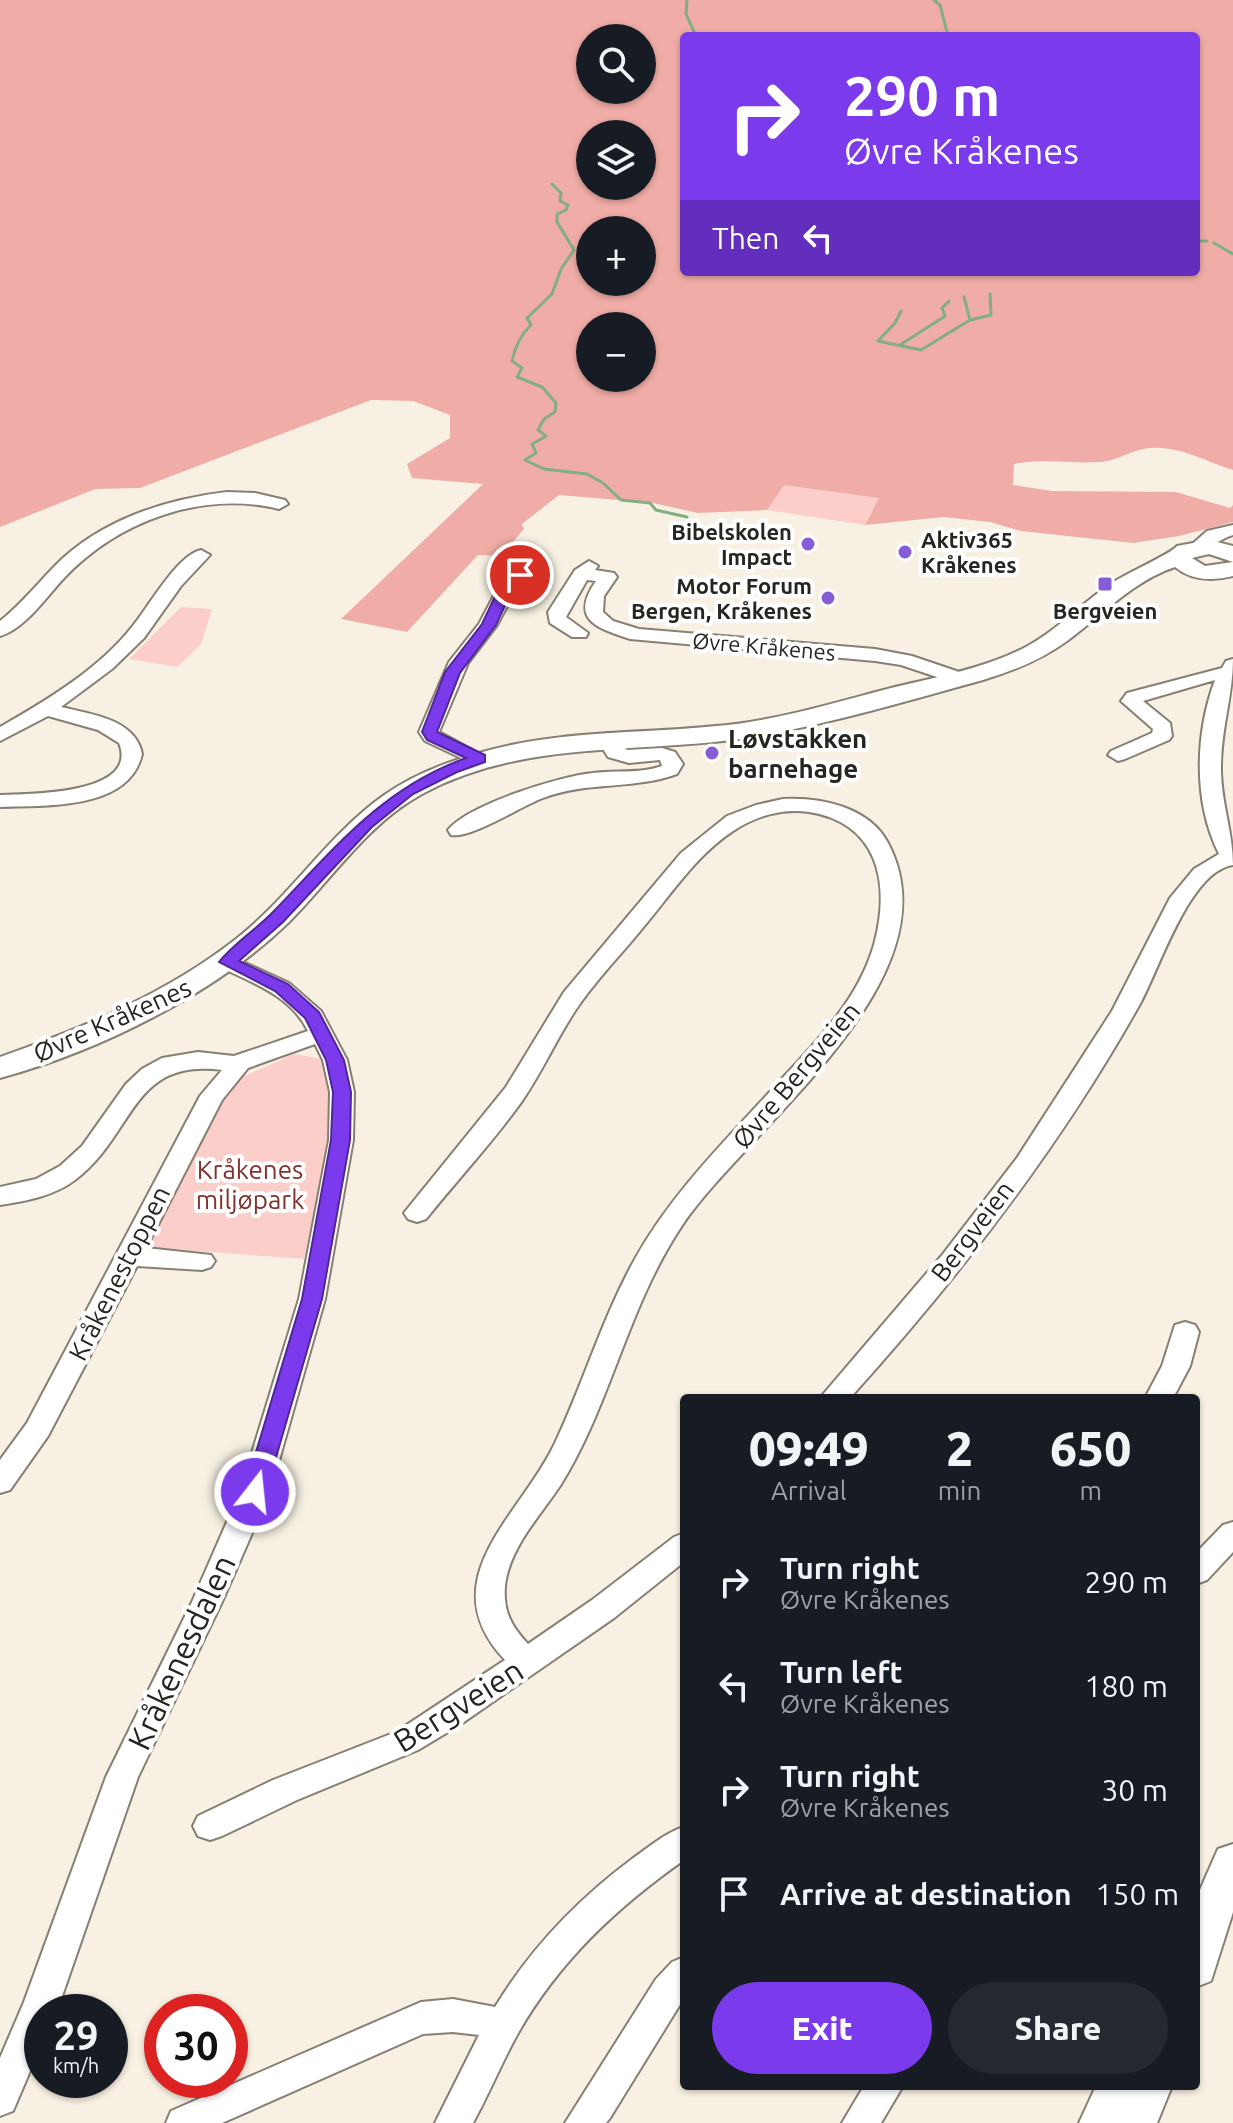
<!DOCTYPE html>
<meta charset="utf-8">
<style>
body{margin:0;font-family:Ubuntu,sans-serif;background:#242831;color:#f1f3f6;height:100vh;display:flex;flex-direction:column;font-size:30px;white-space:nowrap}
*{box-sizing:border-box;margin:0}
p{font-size:26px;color:#9ea1a6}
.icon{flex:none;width:44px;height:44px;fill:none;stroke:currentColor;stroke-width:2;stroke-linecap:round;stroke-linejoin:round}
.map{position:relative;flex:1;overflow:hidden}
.drawer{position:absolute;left:680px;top:1394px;width:520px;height:696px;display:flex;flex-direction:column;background:#171b24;border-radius:8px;box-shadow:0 2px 6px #0004}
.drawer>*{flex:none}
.hud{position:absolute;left:680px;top:32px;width:520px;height:244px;border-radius:8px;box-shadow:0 2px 6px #0004;background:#7c3aed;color:#fff;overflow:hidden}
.buttons{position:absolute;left:576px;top:24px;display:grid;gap:16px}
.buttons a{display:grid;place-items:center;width:80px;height:80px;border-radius:50%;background:#171b24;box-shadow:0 2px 6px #0004;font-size:40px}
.speed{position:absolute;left:24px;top:1994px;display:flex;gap:16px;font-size:40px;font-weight:700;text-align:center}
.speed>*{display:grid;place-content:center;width:104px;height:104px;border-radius:50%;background:#171b24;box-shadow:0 2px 6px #0004;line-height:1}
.speed small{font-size:20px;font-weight:400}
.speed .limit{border:12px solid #d22;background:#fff;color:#111}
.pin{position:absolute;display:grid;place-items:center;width:68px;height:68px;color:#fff;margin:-34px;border:4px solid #fff;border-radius:50%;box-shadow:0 2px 8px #0007}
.me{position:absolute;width:88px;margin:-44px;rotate:16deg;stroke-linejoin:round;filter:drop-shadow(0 0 6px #0008)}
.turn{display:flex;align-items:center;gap:28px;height:168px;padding:0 32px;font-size:36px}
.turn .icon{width:104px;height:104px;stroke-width:2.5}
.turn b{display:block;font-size:56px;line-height:68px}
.then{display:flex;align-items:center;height:76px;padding:0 32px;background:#0003;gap:16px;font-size:30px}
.eta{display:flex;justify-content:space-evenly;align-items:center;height:136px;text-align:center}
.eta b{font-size:48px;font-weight:800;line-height:56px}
.action{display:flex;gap:16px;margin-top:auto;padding:16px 32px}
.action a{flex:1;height:92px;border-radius:48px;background:#7c3aed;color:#fff;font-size:32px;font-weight:800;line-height:92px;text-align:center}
.action a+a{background:#242831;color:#f1f3f6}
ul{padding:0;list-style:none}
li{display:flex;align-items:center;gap:24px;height:104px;padding:0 32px}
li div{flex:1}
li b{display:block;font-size:30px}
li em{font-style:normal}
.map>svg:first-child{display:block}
.green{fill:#fbcec9}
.forest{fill:#f0ada7;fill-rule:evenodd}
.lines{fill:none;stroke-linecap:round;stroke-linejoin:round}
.stream{stroke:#82ae81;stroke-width:3}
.minor-casing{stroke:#868073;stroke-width:4}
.major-casing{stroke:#868073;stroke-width:4}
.minor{fill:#fff;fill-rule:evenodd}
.major{fill:#fff;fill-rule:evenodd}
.route{fill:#7c3aed;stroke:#51269a;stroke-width:2}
.poi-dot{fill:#865dd7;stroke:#fff;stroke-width:3}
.labels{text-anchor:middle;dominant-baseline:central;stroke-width:8;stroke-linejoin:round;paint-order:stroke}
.far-poi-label{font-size:22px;font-weight:bold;fill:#27251f;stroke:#fff;text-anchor:end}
.far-street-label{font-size:22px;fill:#27251f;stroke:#fff}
.poi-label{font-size:26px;font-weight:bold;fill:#27251f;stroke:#fff;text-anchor:start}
.street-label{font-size:26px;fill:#27251f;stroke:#fff}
.park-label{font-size:26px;fill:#81322f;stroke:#fff}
.near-street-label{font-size:32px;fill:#27251f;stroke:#fff}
</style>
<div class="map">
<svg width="1233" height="2123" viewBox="0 0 1233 2123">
<rect width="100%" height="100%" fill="#f8f1e3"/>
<!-- green -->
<path class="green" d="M783,484l96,14 -14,27 -98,-15z
M181,607l31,2 -11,35 -23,23 -49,-8z
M294,1054l28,5c18,66 -5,135 -18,200l-162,-12 75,-150 25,-20z"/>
<!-- forest -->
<path class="forest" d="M0,0h1233v470c-30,-9 -57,-27 -90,-21 -15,3 -27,12 -42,13 -30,2 -58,-4 -87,2l-1,21 39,6 124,1 54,16 3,-3v17l-54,14 -46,7 -112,-12 -31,-9 -46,-5 -79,8 14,-27 -95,-13 -17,25 -69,3 -45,-10 -94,-8 -37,29 2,5 -23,27 -23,-1 -71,77 -66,-13 142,-135 -71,-6 -5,-14 43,-26v-23l-37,-14 -42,-1 -231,88 -45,1 -95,38zM684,36h512v236h-512zM590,38h52v52h-52zM590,134h52v52h-52zM590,230h52v52h-52zM590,326h52v52h-52z"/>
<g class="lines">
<!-- stream -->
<path class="stream" d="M687,0l-1,14 10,22
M934,0l6,5 8,31
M552,184l9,9 -1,8 8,4 -2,5 -9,4v8l17,28 -13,19 -9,25 -25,24 4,7c-11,10 -16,22 -19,36l10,7 -5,9 25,10 14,16 -1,9 -11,7 -6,11 8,6 -14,8 4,9 -11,7 19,9 43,5 16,9 18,17 29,3 6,7 31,7
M1196,241h11
M1214,243l19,11
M964,297l6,23
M901,311l-6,12 -17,18 43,9 49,-30 21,-5 -1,-21
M900,345l45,-29 -3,-8 7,-7"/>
<!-- minor casing -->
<g class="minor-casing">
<path id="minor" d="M227,492l28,1 30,7 3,4 -9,5c-77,-19 -161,12 -215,69 -17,18 -39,51 -64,58v-15c23,-18 41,-42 62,-62 45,-41 106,-60 165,-67z
M1233,525v10c-14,4 -22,14 -35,17l-9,-5 18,-16z
M201,550l9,5 -29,31 -37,52 -32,31 -51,38c29,7 75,12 81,47 -13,57 -97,51 -142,53v-12c28,-1 140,0 119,-52l-21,-13 -50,-14 -48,25v-14c46,-26 99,-58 132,-100 16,-19 45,-72 69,-77z
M532,561l9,5 -27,27 -17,32 -29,38 -29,69 50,27 -10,6 -7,-2 -47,-22 -6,-9 30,-70 30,-38 20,-38 27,-24z
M589,561l9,5 -3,4 19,3 3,4 -13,19 -1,16 10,9 26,8 236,20 37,7 53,18 3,4 -10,6 -57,-19 -26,-4 -245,-22c-33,-11 -61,-19 -34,-58l-9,-1 -21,37 22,16 -2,4h-14l-22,-14 -2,-11 27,-42z
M1233,659c0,36 -12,70 -12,107 -1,34 12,65 12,99 -43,6 -73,102 -92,137 -80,144 -181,274 -291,396h-30l123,-144 74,-96 95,-147 58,-113 24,-29 25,-15c-26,-52 -24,-120 -4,-174l-72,21 27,22 2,13 -3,4 -44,19 -7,2 -10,-6 3,-4 41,-18 1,-4 -32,-28 6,-8 95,-25 4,-7z
M607,733l7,2 13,15 35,-2 13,4 8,12 -6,10c-44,16 -90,7 -134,24 -22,8 -72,41 -92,37l-3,-5c20,-25 112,-54 145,-57 23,-3 47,1 69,-7l-2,-6 -31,3 -21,-6 -11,-18z
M783,799c38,-2 86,8 105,44 71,135 -138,283 -205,381 -56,83 -72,181 -123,262 -20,30 -51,62 -55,100 -2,25 6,40 23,58l64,-44 82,-63 10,-4v29l-70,56 -156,108 -40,24 -121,50 -75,36 -12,4 -12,-4 -5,-10 5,-10 75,-36 123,-48 109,-72c-76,-81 16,-144 50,-217 29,-61 47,-125 80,-184 36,-65 91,-119 141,-174 39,-42 84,-86 99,-144 15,-59 3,-118 -66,-129 -26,-4 -54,4 -76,19 -38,25 -63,65 -92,99 -22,27 -47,52 -66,81 -19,29 -33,61 -53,90 -29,41 -64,78 -96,118l-9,3 -9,-3 -4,-6 102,-126 58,-95 117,-139 46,-37 29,-11z
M228,955l61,28 32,28 26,49 7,32 -1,48 -28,159 -55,193 -48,110 -84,175 -78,225 -5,10h-13v31l-29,68 -13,5v-58l24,-56 82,-225 86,-175 48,-110 59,-193 30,-159 1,-48 -7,-32 -8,-16 -67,24 -26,32 -76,148 65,7 4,6 -4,6 -9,3 -65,-4 -89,170 -38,54 -10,3v-33l27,-37 173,-327 22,-26c-92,-12 -86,64 -147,110 -21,16 -49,21 -75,25v-18l36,-8 24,-13 22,-20 44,-62 16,-15 20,-11 36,-6 36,4 74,-25c-17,-35 -55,-48 -88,-64l-3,-5 3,-5z
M1185,1322l10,3 4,7 -9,34 -17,32h-28l17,-32 13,-41z
M1233,1522v30l-26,28 -11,4v-31l27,-28z
M684,1827v33c-67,47 -126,102 -167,175 -16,29 -28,59 -44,88h-38l44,-88 -26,-3 -30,2 -201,89h-56l5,-12 250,-109 32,-3 42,8c36,-59 82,-107 137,-148 17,-12 33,-26 52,-32z
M684,1957v41l-74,120 -4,5h-41l91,-144 16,-17z
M864,2086h39l-22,37h-39z"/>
</g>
<!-- major casing -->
<g class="major-casing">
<path id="major" d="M1209,540l24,6v16l-24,-8 -17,4 13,8 28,-4v14c-20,5 -41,5 -58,-9 -42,14 -73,48 -108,74 -26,19 -54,30 -84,39 -80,22 -162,47 -244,59 -108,15 -217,1 -317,55 -55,30 -90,85 -133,128 -74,72 -190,129 -289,156v-21c83,-29 166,-63 236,-118 54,-42 91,-103 147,-143 28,-20 63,-34 96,-43 78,-23 158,-19 237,-27 60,-5 117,-23 175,-38 45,-11 91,-19 133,-40 31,-16 56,-43 85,-63 15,-11 62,-31 68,-39z
M1233,1844v68l-22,69 -15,6v-88l22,-50z
M1096,2086h76l-15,37h-78z"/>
</g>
<!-- minor -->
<use href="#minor" class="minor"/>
<!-- major -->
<use href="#major" class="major"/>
</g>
<!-- route -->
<path class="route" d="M520,571l7,4 -17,20 -14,30 -36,48 -23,59 48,23v7l-28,10 -44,22 -41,33 -89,95 -44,39 49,23 31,28 25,48 7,32 -1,48 -28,159 -56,193 -3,6 -8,2 -8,-2 -3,-6 58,-193 29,-159 2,-48 -7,-32 -21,-42 -30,-27 -56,-29c15,-19 38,-33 55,-51 60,-62 108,-123 192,-153l-39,-18 -5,-8 23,-60 37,-48 16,-34z"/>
<!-- markers -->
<g class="poi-dot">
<circle cx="808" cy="544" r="8"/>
<circle cx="905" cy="552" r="8"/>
<rect x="1097" y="576" width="16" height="16" rx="4"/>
<circle cx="828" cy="598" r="8"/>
<circle cx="712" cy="753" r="8"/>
</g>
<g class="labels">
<!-- far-poi labels -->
<g class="far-poi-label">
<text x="792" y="531">Bibelskolen<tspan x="792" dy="25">Impact</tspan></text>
<text x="921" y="539" text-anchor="start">Aktiv365<tspan x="921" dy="25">Kråkenes</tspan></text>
<text x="812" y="585">Motor Forum<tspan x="812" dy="25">Bergen, Kråkenes</tspan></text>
<text x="1105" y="610" text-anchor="middle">Bergveien</text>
</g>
<!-- far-street labels -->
<g class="far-street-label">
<text transform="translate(764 646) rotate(5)">Øvre Kråkenes</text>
</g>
<!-- poi labels -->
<g class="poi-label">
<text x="728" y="738">Løvstakken<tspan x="728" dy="30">barnehage</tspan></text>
</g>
<!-- street labels -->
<g class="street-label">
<text transform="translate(112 1020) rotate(-24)">Øvre Kråkenes</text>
<text transform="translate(796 1075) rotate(-50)">Øvre Bergveien</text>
<text transform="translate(972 1231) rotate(-53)">Bergveien</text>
<text transform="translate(119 1273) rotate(-63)">Kråkenestoppen</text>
</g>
<!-- park labels -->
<g class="park-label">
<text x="250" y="1169">Kråkenes<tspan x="250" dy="30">miljøpark</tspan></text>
</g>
<!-- near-street labels -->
<g class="near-street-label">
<text transform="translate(181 1652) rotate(-65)">Kråkenesdalen</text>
<text transform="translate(458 1705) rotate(-32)">Bergveien</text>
</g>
</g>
</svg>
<div class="buttons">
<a><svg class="icon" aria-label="search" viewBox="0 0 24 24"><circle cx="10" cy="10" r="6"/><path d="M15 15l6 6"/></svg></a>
<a><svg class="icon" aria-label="layers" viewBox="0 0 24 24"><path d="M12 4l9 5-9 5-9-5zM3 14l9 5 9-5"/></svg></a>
<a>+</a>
<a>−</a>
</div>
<div class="speed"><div>29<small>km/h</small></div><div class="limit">30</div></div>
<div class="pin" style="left:520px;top:575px;background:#d93025"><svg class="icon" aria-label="arrive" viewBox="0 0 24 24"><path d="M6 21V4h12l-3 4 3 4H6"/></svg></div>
<svg class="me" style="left:255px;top:1492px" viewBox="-20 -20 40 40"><circle r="17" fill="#7c3aed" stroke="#fff" stroke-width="3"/><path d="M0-11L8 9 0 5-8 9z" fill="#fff"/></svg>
<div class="hud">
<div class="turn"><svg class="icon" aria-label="right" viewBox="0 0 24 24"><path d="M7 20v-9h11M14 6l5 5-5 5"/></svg><div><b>290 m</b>Øvre Kråkenes</div></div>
<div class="then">Then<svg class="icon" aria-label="left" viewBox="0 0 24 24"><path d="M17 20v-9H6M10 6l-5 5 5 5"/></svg></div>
</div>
<section class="drawer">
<div class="eta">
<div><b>09:49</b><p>Arrival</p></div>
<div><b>2</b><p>min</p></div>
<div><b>650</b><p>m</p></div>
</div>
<ul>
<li><svg class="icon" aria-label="right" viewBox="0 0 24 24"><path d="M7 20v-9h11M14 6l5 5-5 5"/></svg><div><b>Turn right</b><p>Øvre Kråkenes</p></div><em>290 m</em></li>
<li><svg class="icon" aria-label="left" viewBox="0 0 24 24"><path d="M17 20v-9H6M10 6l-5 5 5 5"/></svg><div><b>Turn left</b><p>Øvre Kråkenes</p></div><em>180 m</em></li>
<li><svg class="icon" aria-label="right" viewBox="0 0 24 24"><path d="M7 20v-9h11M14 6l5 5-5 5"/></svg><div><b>Turn right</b><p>Øvre Kråkenes</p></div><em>30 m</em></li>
<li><svg class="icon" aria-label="arrive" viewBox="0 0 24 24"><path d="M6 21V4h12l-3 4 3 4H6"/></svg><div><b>Arrive at destination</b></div><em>150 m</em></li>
</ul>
<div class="action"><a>Exit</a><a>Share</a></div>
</section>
</div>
